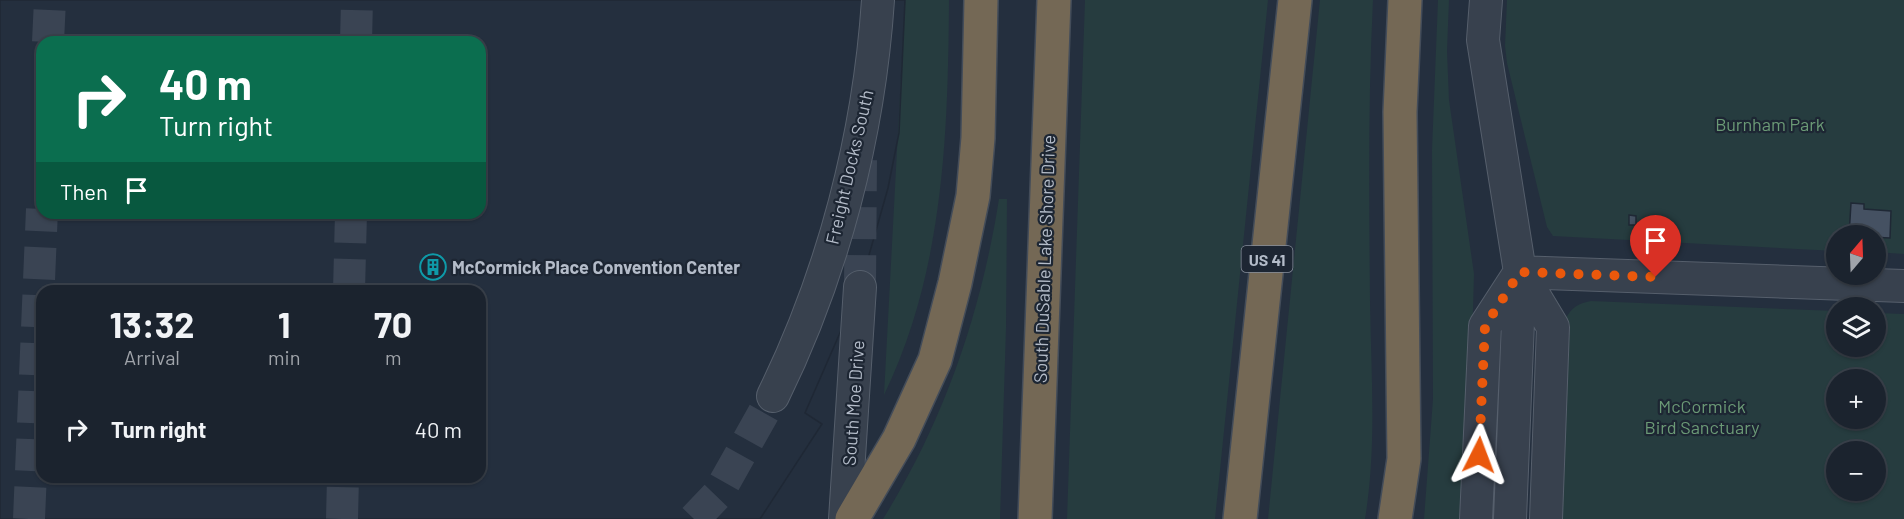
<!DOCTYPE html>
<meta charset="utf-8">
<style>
body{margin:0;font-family:Barlow,sans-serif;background:#242b36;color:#f1f3f6;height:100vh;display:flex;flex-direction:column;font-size:22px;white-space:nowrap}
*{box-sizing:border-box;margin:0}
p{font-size:20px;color:#a0a4aa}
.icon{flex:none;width:33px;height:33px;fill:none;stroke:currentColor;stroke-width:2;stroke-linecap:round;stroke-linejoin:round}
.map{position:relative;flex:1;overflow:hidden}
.drawer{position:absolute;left:36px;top:285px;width:450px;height:198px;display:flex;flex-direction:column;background:#1b232e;border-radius:18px;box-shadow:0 2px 4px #0004,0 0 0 2px #39404a}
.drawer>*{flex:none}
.guide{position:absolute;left:36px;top:36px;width:450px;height:183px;border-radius:18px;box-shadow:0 2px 4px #0004,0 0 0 2px #39404a;background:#0b6e4f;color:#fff;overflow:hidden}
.needle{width:39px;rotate:19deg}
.buttons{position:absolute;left:1826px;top:225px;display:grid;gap:12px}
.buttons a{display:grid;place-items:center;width:60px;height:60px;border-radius:50%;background:#1b232e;box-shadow:0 2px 4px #0004,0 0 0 2px #39404a;font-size:30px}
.pin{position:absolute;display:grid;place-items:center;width:51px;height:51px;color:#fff;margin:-62px -26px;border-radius:50% 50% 50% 0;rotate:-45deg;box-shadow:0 0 6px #0007}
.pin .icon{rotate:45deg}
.me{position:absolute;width:66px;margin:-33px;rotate:3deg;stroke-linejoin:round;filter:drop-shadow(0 0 4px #0008)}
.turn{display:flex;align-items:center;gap:21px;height:126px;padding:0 24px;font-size:27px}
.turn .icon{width:78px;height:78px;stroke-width:2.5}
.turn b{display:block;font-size:42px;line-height:51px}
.then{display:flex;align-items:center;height:57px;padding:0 24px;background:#0003;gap:12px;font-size:22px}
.eta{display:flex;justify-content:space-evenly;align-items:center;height:102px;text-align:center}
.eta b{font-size:36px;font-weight:700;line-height:42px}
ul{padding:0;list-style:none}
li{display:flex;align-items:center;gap:18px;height:84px;padding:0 24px}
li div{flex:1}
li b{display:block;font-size:22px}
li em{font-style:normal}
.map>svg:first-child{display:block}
.green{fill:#263c3f;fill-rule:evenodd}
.building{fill:#455162;stroke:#1f2835;stroke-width:1.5;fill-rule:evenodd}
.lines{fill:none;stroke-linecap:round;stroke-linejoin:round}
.minor-tunnel{stroke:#3a4453;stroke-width:32;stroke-dasharray:32 16;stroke-linecap:butt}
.minor-casing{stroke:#565f6c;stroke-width:34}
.highway-casing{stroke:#434c59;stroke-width:36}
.minor{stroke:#38414e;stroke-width:32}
.highway{stroke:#746855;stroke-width:33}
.route{stroke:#ea580c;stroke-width:10;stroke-dasharray:0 18}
.labels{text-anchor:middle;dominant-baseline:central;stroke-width:4.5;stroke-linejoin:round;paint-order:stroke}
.shield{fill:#1d2633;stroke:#878f9c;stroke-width:1.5}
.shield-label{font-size:16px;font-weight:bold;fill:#b4bcc9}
.park-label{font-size:18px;fill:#6b9a76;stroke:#1d2633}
.street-label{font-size:18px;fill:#b4bcc9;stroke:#1d2633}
.poi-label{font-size:18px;font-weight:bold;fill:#b4bcc9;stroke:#1d2633;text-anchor:start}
</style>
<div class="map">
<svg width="1904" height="519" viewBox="0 0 1904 519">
<rect width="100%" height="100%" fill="#242f3e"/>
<!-- green -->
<path class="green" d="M905,0h44c-1,134 -5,271 -65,395z
M1085,0h183l-53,519h-148z
M1320,0h53c-5,100 -4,200 -3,301 1,72 7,146 -5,218h-97z
M1438,0h11l-2,51 2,49 25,174 -7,245h-43l9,-120 -1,-249z
M1507,0h397v254l-29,-2v-16h-39v15l-283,-15 -6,-9 -40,-164 -2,-17z
M999,199h8l-1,129 -6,191h-117c61,-98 98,-206 116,-320z
M1591,301l245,10v35h39v-33l29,1v205h-347l8,-199c6,-12 13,-17 26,-19zM1836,380h39v38h-39zM1836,452h39v38h-39z"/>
<!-- building -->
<path class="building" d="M0,0h905l-6,133 -11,55 -28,99 -55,126 17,11 -62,95h-760zM42,42h438v171h-438zM42,291h438v186h-438z
M0,0h905l-6,133 -11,55 -28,99 -55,126 17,11 -62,95h-760zM42,42h438v171h-438zM42,291h438v186h-438z
M1851,203l13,1v5l27,2 -1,27 -41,-2z
M1629,215l7,1v9h-7z"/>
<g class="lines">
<!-- minor-tunnel -->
<path class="minor-tunnel" d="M48,42l2,-42
M356,42l1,-42
M860,287l1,-127
M349,291l2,-78
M29,519l13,-310
M342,519l1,-42
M694,519l24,-25 55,-98"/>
<!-- minor casing -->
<g class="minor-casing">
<path id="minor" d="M1486,0l-3,40 37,232 33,55 -7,192
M1520,272l384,14
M773,396c60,-122 96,-260 105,-396
M845,519l15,-232
M1476,519l9,-193 35,-54
M1510,519l10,-247"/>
</g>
<!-- highway casing -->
<g class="highway-casing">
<path id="highway" d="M852,519l47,-80 36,-79 20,-77 18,-87 5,-58 3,-138
M1035,519l19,-519
M1240,519l55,-519
M1395,519l9,-60 -4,-347 5,-112"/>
</g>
<!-- minor -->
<use href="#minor" class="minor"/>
<!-- highway -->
<use href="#highway" class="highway"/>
</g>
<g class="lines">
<!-- route -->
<path class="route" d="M1479,455l6,-129 35,-54 136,5"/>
</g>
<!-- icons -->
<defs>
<g id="building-ring" transform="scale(1.35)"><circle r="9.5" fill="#1d2633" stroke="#0f9aa8" stroke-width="1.5"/><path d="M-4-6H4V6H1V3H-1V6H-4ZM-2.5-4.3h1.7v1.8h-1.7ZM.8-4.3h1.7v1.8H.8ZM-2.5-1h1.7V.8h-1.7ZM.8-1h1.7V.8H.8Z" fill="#0f9aa8"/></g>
</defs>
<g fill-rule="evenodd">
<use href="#building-ring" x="433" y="267"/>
</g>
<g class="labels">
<!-- shield labels -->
<rect class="shield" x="1241.5" y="246" width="51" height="26" rx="4.5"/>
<g class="shield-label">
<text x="1267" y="259">US 41</text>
</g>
<!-- park labels -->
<g class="park-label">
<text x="1770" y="124">Burnham Park</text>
<text x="1702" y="406">McCormick<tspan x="1702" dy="21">Bird Sanctuary</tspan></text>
</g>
<!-- street labels -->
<g class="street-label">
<text transform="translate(849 167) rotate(-77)">Freight Docks South</text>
<text transform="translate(1044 259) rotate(-88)">South DuSable Lake Shore Drive</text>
<text transform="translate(853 403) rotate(-86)">South Moe Drive</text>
</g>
<!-- poi labels -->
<g class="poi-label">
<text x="452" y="267">McCormick Place Convention Center</text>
</g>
</g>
</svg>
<div class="buttons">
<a><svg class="needle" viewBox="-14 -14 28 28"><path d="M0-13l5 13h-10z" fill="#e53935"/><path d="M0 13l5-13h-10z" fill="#a0a4aa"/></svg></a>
<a><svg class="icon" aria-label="layers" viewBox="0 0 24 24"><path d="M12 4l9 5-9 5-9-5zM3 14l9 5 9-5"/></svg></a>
<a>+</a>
<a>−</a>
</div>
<div class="pin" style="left:1656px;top:277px;background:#d93025"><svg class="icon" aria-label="arrive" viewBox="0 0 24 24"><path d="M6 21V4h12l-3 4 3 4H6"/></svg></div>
<svg class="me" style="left:1479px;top:455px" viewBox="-20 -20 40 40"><path d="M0-17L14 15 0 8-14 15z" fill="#ea580c" stroke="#fff" stroke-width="4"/></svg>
<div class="guide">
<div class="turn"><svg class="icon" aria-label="right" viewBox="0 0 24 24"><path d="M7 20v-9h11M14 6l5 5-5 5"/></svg><div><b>40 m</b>Turn right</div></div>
<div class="then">Then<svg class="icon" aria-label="arrive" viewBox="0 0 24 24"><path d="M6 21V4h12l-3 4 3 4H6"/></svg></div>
</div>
<section class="drawer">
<div class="eta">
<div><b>13:32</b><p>Arrival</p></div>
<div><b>1</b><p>min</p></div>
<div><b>70</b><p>m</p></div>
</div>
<ul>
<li><svg class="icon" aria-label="right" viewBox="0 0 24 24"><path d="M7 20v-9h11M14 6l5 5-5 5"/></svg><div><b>Turn right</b></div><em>40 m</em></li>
</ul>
</section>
</div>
